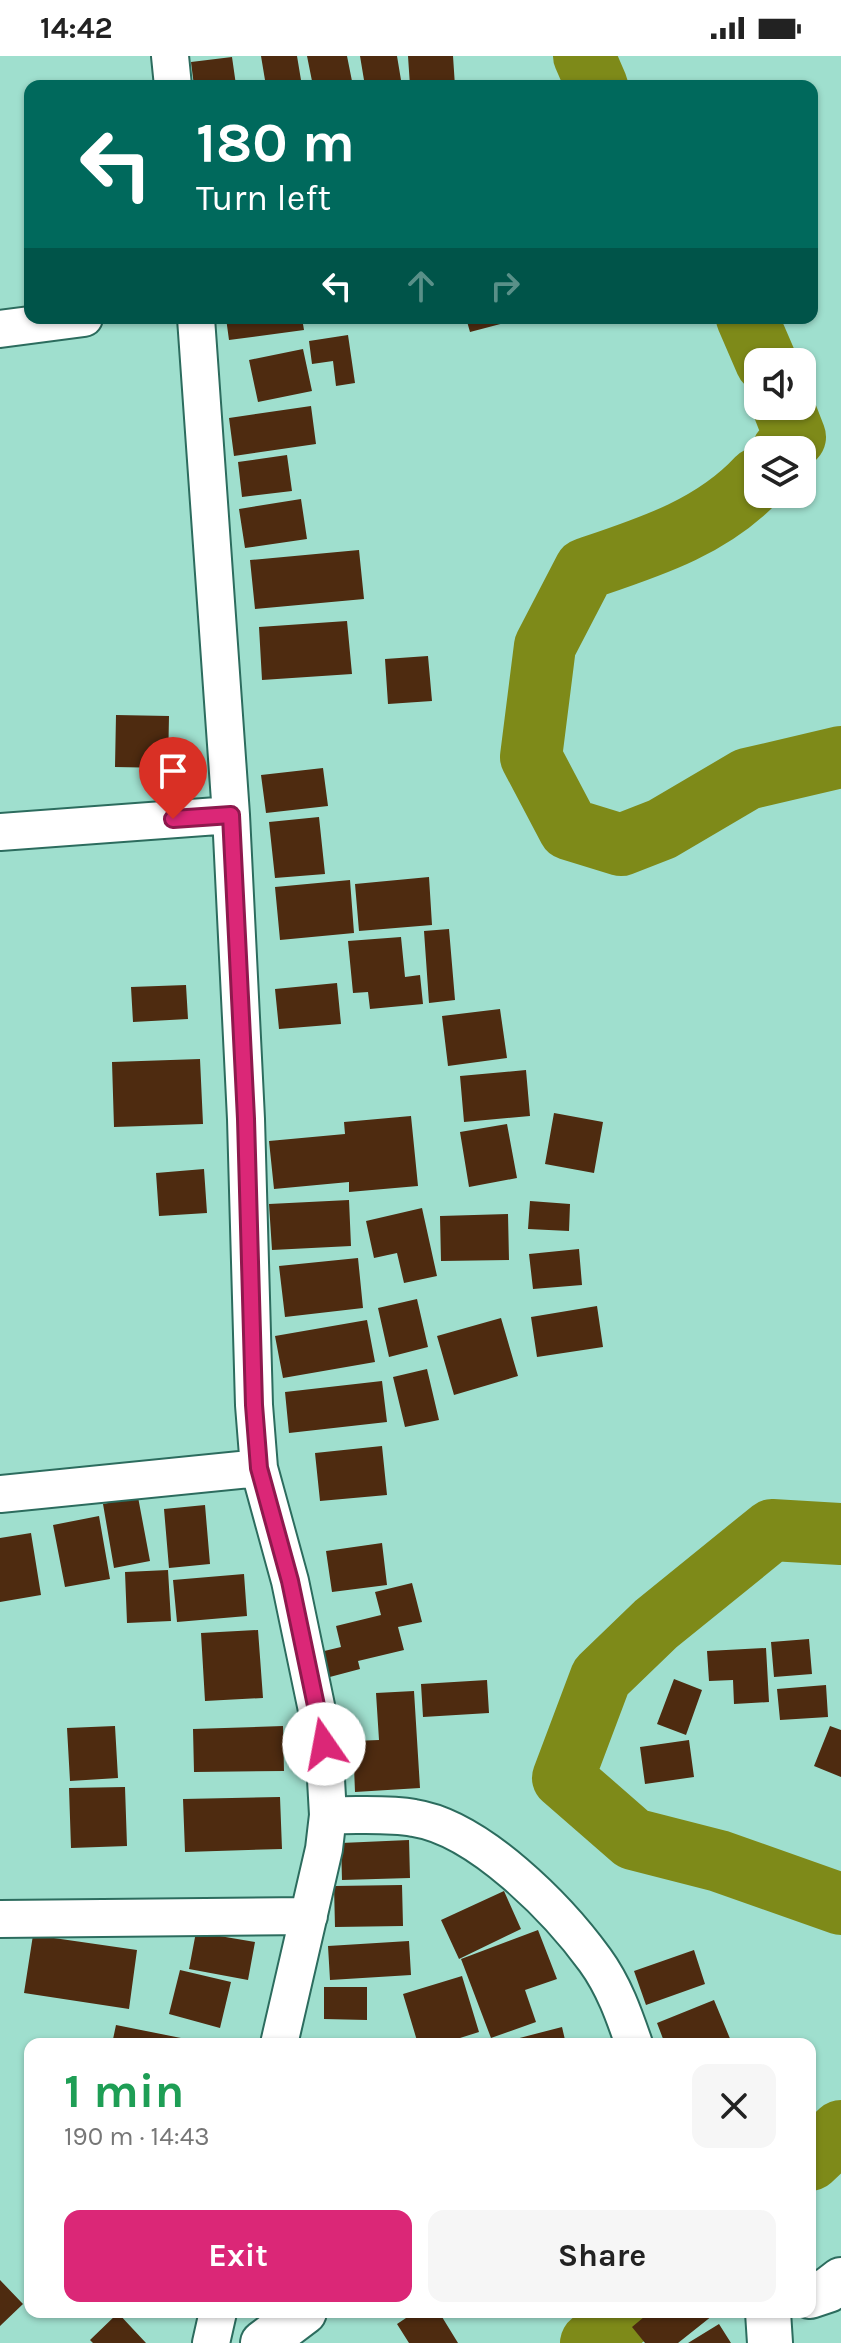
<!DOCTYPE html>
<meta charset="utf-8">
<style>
body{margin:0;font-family:Karla,sans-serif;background:#f6f6f6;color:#222;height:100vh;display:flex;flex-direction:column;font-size:30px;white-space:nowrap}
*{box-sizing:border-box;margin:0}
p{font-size:26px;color:#767676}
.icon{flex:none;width:44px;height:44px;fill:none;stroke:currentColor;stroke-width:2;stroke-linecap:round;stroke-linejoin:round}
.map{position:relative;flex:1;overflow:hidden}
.drawer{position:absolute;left:24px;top:1982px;width:792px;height:280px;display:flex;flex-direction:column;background:#fff;border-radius:16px;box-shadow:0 2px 6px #0004}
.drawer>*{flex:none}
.hud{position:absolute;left:24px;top:24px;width:794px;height:244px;border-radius:16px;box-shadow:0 2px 6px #0004;background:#00695c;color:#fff;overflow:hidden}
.buttons{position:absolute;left:744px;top:292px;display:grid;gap:16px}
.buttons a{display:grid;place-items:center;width:72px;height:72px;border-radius:16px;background:#fff;box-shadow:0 2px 6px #0004;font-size:40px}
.pin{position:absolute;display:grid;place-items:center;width:68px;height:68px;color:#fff;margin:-82px -34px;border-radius:50% 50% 50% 0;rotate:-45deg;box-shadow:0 0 8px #0007}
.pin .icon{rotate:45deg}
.me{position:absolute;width:88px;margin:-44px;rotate:348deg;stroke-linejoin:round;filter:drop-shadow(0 0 6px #0008)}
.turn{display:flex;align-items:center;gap:28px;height:168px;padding:0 40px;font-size:36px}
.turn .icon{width:104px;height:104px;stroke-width:2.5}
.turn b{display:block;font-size:56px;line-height:68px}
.lanes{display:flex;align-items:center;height:76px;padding:0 40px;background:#0003;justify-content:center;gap:40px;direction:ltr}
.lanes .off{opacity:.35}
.round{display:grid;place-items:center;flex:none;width:84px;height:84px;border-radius:16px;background:#f6f6f6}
.summary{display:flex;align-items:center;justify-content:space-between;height:136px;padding:0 40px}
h1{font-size:48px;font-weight:700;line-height:60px;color:#1e9e55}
.button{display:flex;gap:16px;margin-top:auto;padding:16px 40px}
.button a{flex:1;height:92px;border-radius:16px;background:#db2777;color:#fff;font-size:32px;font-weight:700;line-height:92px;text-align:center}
.button a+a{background:#f6f6f6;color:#222}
.status{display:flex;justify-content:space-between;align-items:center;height:56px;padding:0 40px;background:#fff;direction:ltr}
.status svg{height:22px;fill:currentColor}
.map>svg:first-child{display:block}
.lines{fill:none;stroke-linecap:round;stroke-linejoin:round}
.river{stroke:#7e8a19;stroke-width:62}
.building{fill:#4e2b10}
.street-casing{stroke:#2c6c5e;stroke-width:40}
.secondary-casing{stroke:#2c6c5e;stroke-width:48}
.highway-casing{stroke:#2c6c5e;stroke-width:48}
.street{stroke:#fff;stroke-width:36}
.secondary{stroke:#fff;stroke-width:44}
.highway{stroke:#fff;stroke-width:44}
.route-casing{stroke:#8e194d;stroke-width:20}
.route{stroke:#db2777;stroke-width:14}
</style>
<div class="status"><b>14:42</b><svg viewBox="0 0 49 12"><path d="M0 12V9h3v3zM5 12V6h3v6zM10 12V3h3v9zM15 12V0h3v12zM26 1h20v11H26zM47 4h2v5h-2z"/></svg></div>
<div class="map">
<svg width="841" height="2287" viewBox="0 0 841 2287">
<rect width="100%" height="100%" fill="#9fdfce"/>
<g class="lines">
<!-- river -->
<path class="river" d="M584,0l13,30
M747,262l19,44
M783,350l12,31 -12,13
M758,422c-46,50 -111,70 -173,91l-40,77 -14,111 38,72 52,16 41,-16 85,-50 94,-22
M841,1478l-69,-4 -116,94 -55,53 -38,101 70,61 86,22 122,43
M810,2104l31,-29
M591,2287l40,-31"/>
</g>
<!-- building -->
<path class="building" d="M261,0h36l5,30h-36z
M307,0h40l6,30h-40z
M360,0h37l5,30h-37z
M408,0h45l2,30h-45z
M232,1l4,28 -42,1 -3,-24z
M226,262h76l2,12 -75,10z
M466,262h53v1l-49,13z
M348,279l7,48 -19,3 -3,-25 -21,3 -3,-23z
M303,293l9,42 -54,11 -9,-42z
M311,350l5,38 -82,12 -5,-38z
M287,399l5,36 -50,6 -4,-35z
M301,443l6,40 -62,9 -6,-39z
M359,494l5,49 -109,10 -5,-49z
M347,565l5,53 -90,6 -3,-53z
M428,600l4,45 -44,3 -3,-45z
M116,659l53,1 -1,52 -53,-1z
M323,712l5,38 -62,7 -5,-38z
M319,761l6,57 -50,4 -6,-56z
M429,821l3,48 -73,6 -4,-47z
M350,824l4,53 -74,7 -5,-53z
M449,873l6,71 -26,3 -5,-72z
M401,881l4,40 15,-2 3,29 -53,5 -2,-17 -15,1 -5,-52z
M337,927l4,41 -62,5 -4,-40z
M186,929l2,34 -55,3 -2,-35z
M500,953l7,49 -59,8 -6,-50z
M200,1003l3,65 -89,3 -2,-65z
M526,1014l4,46 -66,6 -4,-46z
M554,1057l49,9 -9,51 -49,-9z
M411,1060l7,70 -69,6v-10l-75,7 -5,-48 76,-7 -1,-12z
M507,1068l10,54 -48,9 -9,-55z
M204,1113l3,44 -48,3 -3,-43z
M349,1144l2,46 -79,4 -3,-46z
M530,1145l40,3 -1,27 -41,-2z
M422,1152l15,68 -33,7 -7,-30 -23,5 -8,-37z
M508,1158l1,46 -68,1 -1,-45z
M579,1193l3,36 -49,4 -4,-35z
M358,1202l5,50 -78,9 -6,-51z
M417,1243l11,48 -39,10 -11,-49z
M597,1250l6,41 -66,10 -6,-40z
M501,1262l17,58 -64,19 -17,-59z
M367,1264l8,42 -92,16 -8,-42z
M427,1313l12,51 -34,7 -12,-50z
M382,1325l5,41 -98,11 -4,-41z
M382,1390l5,49 -67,6 -5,-48z
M138,1441l12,64 -36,7 -11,-64z
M205,1449l5,59 -41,4 -5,-59z
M99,1460l11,63 -45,8 -12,-62z
M31,1477l10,62 -41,7v-64z
M382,1487l5,42 -55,7 -6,-41z
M168,1514l3,51 -44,2 -2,-51z
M244,1518l3,42 -70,6 -4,-42z
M412,1527l10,39 -24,5 6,23 -46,11 2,8 -34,9 -6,-26 21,-5 -5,-21 45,-11 -6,-23z
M258,1574l5,68 -58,3 -4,-68z
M809,1583l3,35 -38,3 -3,-35z
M766,1592l3,54 -35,2 -1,-24 -24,1 -2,-30z
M674,1623l28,11 -16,45 -29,-11z
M487,1624l2,33 -66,4 -2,-33z
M826,1629l2,32 -48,3 -3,-31z
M414,1635l6,97 -65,4 -2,-51 26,-1 -3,-47z
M115,1670l3,52 -48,3 -3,-53z
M283,1670l1,45 -90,1 -1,-43z
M830,1670l11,4v47l-27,-11z
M689,1684l5,37 -49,7 -5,-37z
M125,1731l2,59 -56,2 -2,-60z
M280,1741l2,52 -97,3 -2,-53z
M409,1784l1,38 -68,2 -1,-37z
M402,1829l1,41 -68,1 -1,-41z
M504,1835l17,38 -62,30 -18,-39z
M538,1874l19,49 -32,11 11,32 -45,16 -30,-79z
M196,1876l59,10 -7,38 -59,-11z
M33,1879l104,15 -8,59 -105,-16z
M409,1885l2,34 -81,5 -2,-34z
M694,1894l11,34 -59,21 -12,-34z
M180,1914l51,12 -11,46 -51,-14z
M462,1920l17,56 -38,12h-23l-15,-50z
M324,1931h43v33l-43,-1z
M714,1944l17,41 -66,3 -8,-21z
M116,1969l65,13 -1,6h-68z
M562,1971l4,17h-66v-1z
M0,2224l23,24 -23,22z
M415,2256h24l19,31h-49l-12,-19z
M650,2256h67l-39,31h-33l-13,-16z
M118,2257l28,30h-53l-3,-3z
M719,2268l12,19h-43z"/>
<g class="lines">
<!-- street casing -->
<g class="street-casing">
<path id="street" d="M170,0l3,30
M196,262l35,497 15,304 8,286 5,63 31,113 34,163 4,71 -4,34 -45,195
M0,273l84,-11
M0,776l231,-17
M0,1438l259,-26
M328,1759c28,1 59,-2 86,3 65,10 144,91 181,142 19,26 29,55 39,84
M0,1863l309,-3
M211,2287l7,-31"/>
</g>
<!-- secondary casing -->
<g class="secondary-casing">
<path id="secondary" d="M768,2256l2,31"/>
</g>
<!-- highway casing -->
<g class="highway-casing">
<path id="highway" d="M810,2240l18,-6 13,-10
M263,2287l41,-31"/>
</g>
<!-- street -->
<use href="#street" class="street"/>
<!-- secondary -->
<use href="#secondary" class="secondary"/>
<!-- highway -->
<use href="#highway" class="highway"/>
</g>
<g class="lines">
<!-- route casing -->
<g class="route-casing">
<path id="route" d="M173,763l58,-4 15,304 8,286 5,63 31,113 34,163"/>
</g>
<!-- route -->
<use href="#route" class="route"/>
</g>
</svg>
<div class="buttons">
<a><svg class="icon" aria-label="sound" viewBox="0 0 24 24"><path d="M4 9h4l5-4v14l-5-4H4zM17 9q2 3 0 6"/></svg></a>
<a><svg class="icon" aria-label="layers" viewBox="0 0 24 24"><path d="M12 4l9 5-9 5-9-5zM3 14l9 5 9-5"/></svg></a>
</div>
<div class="pin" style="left:173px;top:763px;background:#d93025"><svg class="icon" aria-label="arrive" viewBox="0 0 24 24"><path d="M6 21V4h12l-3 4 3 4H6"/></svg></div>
<svg class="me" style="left:324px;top:1688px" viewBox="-20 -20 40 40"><circle r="19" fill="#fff"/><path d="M0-13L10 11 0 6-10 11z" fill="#db2777"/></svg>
<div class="hud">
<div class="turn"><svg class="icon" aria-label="left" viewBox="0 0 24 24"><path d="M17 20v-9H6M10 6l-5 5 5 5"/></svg><div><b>180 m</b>Turn left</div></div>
<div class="lanes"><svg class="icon" aria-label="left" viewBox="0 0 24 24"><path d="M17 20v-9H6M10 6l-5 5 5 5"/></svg><svg class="icon off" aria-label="ahead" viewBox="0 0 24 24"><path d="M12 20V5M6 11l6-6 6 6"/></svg><svg class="icon off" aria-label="right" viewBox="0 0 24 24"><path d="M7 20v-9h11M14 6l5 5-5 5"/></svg></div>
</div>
<section class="drawer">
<div class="summary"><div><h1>1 min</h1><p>190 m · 14:43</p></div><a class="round"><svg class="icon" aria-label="close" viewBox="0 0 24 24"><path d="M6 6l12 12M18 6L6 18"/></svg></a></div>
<div class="button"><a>Exit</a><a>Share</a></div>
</section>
</div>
